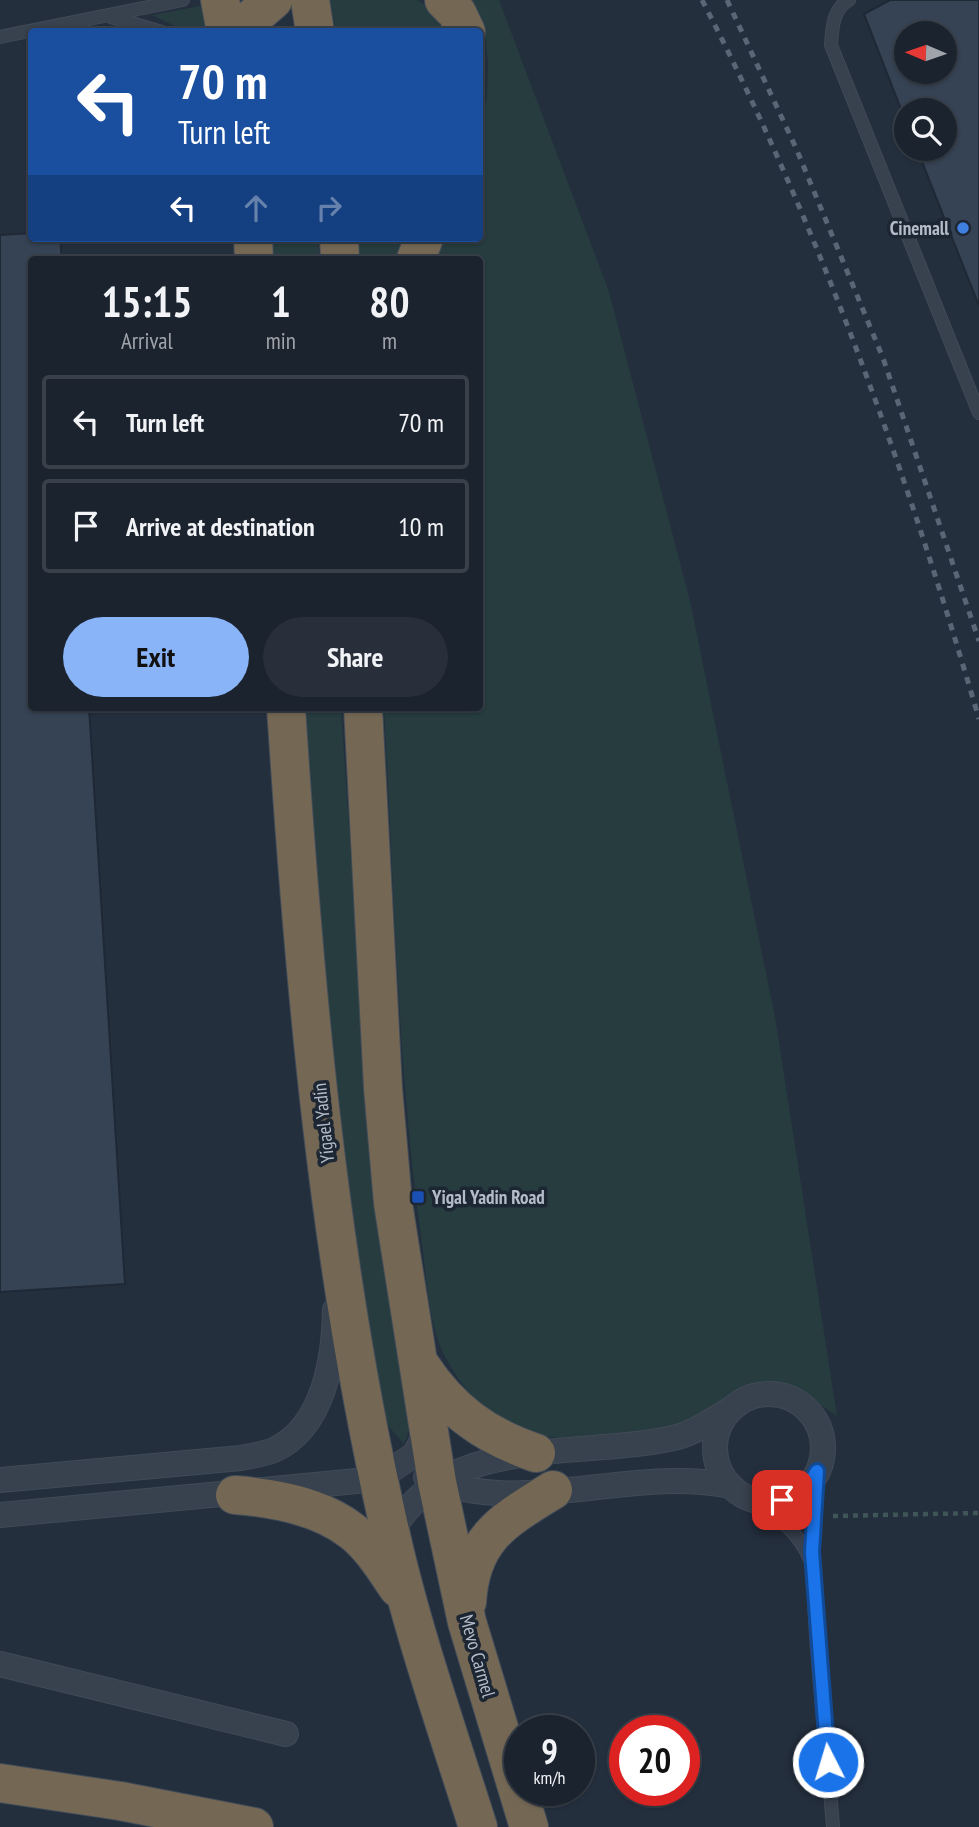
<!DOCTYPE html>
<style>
body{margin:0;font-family:"PT Sans Narrow",sans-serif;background:#282f3a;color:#f1f3f6;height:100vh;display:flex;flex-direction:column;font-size:26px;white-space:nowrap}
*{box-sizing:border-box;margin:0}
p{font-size:23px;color:#a0a4aa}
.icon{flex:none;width:38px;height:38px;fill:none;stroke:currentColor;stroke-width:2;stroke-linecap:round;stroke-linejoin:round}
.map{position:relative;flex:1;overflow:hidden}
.details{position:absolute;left:28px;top:256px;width:455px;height:455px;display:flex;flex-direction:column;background:#1b232e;border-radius:7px;box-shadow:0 2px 5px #0004,0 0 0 2px #39404a}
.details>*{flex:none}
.guide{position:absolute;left:28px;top:28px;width:455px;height:214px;border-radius:7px;box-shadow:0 2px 5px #0004,0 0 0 2px #39404a;background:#1a4fa0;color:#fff;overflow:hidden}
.needle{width:46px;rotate:272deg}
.tools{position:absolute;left:894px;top:21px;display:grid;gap:14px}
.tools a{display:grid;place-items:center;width:63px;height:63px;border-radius:50%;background:#1b232e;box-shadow:0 2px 5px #0004,0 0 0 2px #39404a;font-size:35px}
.speed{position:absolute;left:504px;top:1715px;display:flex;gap:14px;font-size:35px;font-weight:700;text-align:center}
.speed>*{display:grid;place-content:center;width:91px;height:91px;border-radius:50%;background:#1b232e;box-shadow:0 2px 5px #0004,0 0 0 2px #39404a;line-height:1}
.speed small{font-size:18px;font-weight:400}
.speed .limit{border:10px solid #d22;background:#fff;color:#111}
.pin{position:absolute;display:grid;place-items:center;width:60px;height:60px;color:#fff;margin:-30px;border-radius:14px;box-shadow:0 4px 10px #0006}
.me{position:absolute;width:77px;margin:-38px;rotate:355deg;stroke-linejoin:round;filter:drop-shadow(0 0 5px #0008)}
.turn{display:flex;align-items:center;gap:24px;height:147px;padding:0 35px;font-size:32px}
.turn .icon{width:91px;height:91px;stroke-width:2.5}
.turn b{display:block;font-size:49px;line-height:60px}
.lanes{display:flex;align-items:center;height:66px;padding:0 35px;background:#0003;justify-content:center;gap:35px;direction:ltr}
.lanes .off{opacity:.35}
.eta{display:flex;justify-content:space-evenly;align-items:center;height:119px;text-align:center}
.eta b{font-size:42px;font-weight:800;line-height:49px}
.action{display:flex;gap:14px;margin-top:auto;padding:14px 35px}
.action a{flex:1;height:80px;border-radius:42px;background:#8ab4f8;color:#111;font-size:28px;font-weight:800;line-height:80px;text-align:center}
.action a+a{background:#282f3a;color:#f1f3f6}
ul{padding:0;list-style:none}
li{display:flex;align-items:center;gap:21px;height:94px;margin:0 14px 10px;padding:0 21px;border:4px solid #39404a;border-radius:7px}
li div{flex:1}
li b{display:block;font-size:26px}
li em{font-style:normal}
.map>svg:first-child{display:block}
.green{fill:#263c3f}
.building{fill:#364354;stroke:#1f2835;stroke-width:2;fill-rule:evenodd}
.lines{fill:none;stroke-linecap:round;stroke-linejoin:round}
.lane-casing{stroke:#414a57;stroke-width:14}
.street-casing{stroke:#414a57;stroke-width:26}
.highway-casing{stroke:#434c59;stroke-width:40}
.path{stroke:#3f5557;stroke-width:4.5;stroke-dasharray:5 5;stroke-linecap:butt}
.lane{stroke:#38414e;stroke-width:12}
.street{stroke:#38414e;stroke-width:24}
.highway{stroke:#746855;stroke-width:38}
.rail{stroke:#5a6575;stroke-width:5;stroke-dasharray:7 7;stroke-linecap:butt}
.route-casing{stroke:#114b97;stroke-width:18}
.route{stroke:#1a73e8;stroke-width:12}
.shop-dot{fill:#3f7fe0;stroke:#1d2633;stroke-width:2.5}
.transit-dot{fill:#1a4fb4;stroke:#1d2633;stroke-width:2.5}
.labels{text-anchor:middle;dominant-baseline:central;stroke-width:7;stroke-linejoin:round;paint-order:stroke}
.poi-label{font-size:19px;font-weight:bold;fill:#b4bcc9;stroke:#1d2633;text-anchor:end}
.street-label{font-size:19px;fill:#b4bcc9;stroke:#1d2633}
</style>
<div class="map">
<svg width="979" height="1827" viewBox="0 0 979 1827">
<rect width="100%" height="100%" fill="#242f3e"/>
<!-- green -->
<path class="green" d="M330,0h87l17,10 20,21h-118z
M465,0h34l110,292 81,309 85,416 62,399c-27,-18 -62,-46 -96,-27 -19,11 -35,27 -56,34 -34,11 -69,11 -104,14 -61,5 -105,-23 -134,-77 -20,-35 -20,-84 -26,-124 -24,-175 -27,-353 -37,-529h96v-448h-46l8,-21h38v-112l7,-28 1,-36 -3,-28z
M211,4l6,27h-31l-34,-16z
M272,238h46l1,21h-45z
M357,238h57l-7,21h-49z
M304,707h37l23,350 47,368 -7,19 -14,-16 -11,-23 -50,-354z"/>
<!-- building -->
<path class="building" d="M890,0h89v306l-62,-157h28v-39h-39v12l-42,-108zM906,33h39v39h-39z
M32,233v5h28l2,21h-30v448h57l36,577 -125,8v-1057z"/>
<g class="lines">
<!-- lane casing -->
<g class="lane-casing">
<path id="lane" d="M849,0c-16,9 -17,28 -18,45l148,368
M111,17l51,15
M0,37l183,-37
M818,1471c-14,117 6,239 15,356
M751,1499c25,18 47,31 59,61"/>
</g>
<!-- street casing -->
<g class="street-casing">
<path id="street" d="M715 1448a54 54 0 1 1 108 0a54 54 0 1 1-108 0Z
M426,1477c95,42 204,-12 305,9
M0,1480l241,-22c11,-2 23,-4 33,-8 50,-23 60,-91 61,-140
M0,1515l378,-36 37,-25 13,-26
M390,1535c55,-103 184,-76 279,-96 23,-4 42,-18 62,-30
M0,1664l286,70"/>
</g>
<!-- highway casing -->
<g class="highway-casing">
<path id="highway" d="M220,0l6,32
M310,0l5,32
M444,0l13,13 9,19
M236,32l37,-32
M253,238l1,21
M339,238l1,21
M416,259l8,-21
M286,707c18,275 42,554 104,824 22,99 57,198 88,296
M363,707l20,381 10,115 44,279 30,140 62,205
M421,1366c29,44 64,70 115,87
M235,1495c40,3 85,11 118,37 18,14 32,37 45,56
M467,1602c4,-64 36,-81 86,-112
M0,1783l120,18 134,26"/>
</g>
<!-- path -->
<path class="path" d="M833,1516l146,-3"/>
<!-- lane -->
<use href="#lane" class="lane"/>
<!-- street -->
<use href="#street" class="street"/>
<!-- highway -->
<use href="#highway" class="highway"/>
<!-- rail -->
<path class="rail" d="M702,0c118,228 205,473 277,719
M727,0l69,148 87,210 96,283"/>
</g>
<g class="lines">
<!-- route casing -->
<g class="route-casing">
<path id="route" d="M782,1500l27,-16 8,-13 -5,81 16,210"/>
</g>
<!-- route -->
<use href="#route" class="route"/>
</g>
<!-- markers -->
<circle class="shop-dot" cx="963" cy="228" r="7"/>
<rect class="transit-dot" x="411" y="1190" width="14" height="14" rx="3.5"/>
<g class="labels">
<!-- poi labels -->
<g class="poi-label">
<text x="949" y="228">Cinemall</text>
<text x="432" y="1197" text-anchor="start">Yigal Yadin Road</text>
</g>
<!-- street labels -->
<g class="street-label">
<text transform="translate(323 1123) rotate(-96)">Yigael Yadin</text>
<text transform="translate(478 1656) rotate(74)">Mevo Carmel</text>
</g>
</g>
</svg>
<div class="tools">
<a><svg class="needle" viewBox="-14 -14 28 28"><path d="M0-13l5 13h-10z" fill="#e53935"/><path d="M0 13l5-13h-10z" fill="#a0a4aa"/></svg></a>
<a><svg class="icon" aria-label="search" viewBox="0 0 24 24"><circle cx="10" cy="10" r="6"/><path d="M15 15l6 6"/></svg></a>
</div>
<div class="speed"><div>9<small>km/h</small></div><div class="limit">20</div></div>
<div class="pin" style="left:782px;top:1500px;background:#d93025"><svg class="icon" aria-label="arrive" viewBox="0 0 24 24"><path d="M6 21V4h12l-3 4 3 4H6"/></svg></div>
<svg class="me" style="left:828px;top:1762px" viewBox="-20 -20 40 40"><circle r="17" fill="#1a73e8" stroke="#fff" stroke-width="3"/><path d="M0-11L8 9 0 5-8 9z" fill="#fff"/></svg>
<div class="guide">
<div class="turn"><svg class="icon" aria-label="left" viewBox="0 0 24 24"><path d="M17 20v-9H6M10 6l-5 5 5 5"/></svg><div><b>70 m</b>Turn left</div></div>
<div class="lanes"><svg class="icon" aria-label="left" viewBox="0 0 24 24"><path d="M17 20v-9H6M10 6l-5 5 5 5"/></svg><svg class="icon off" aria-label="ahead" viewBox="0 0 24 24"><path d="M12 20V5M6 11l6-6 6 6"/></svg><svg class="icon off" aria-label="right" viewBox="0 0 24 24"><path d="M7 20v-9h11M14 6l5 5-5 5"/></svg></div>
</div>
<section class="details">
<div class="eta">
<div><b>15:15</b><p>Arrival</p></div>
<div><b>1</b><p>min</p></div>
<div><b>80</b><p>m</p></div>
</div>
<ul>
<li><svg class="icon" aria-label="left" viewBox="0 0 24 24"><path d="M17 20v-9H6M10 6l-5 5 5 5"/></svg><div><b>Turn left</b></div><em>70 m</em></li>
<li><svg class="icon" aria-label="arrive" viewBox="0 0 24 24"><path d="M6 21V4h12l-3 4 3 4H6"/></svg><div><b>Arrive at destination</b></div><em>10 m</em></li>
</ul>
<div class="action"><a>Exit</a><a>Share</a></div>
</section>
</div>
